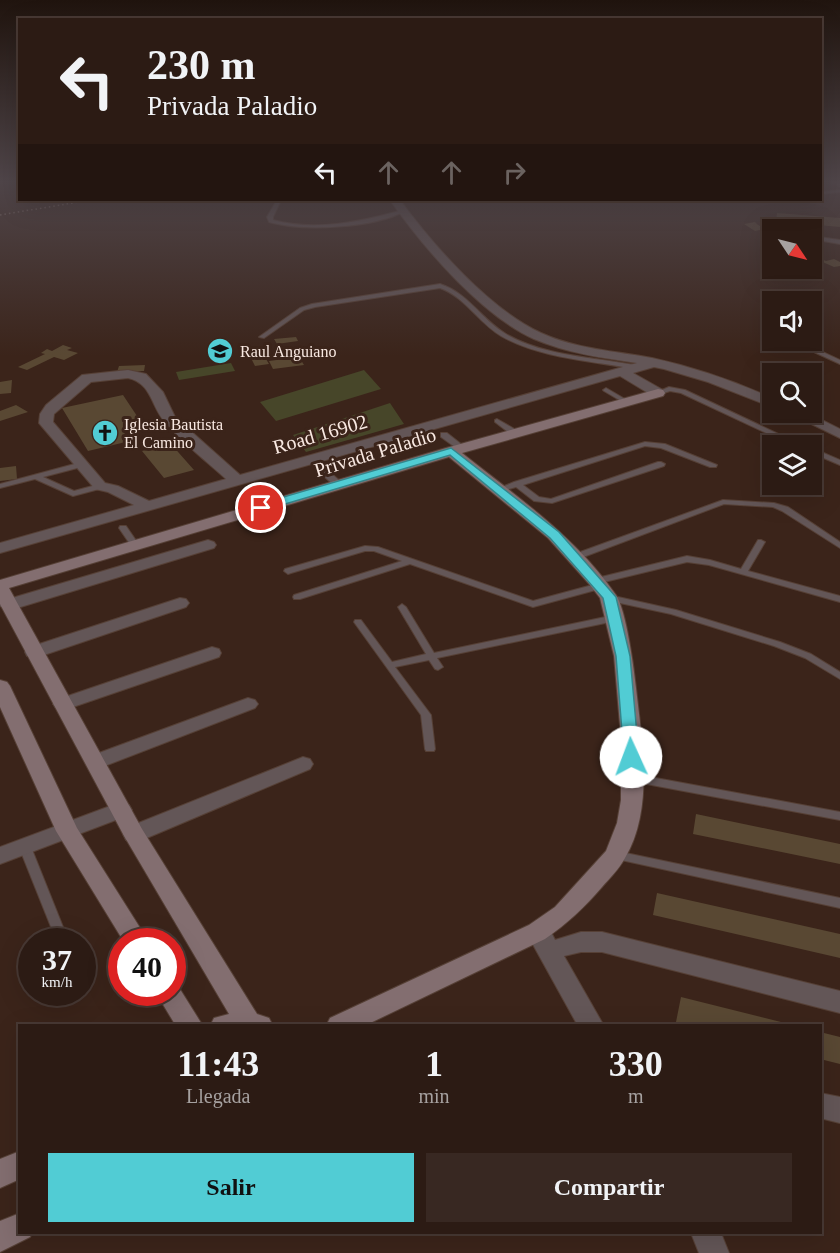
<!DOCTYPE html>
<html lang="es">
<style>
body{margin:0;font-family:Georgia,serif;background:#382822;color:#f1f3f6;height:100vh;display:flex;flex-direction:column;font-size:22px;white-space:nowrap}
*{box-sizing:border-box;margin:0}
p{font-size:20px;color:#a6a1a0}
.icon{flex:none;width:33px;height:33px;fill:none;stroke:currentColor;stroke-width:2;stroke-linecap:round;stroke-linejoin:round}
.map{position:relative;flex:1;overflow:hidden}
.drawer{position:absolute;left:18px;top:1024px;width:804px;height:210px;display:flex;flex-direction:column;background:#2c1b14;border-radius:0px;box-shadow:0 6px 24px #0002,0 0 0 2px #483934}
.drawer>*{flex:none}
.guide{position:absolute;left:18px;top:18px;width:804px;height:183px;border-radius:0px;box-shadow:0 6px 24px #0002,0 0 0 2px #483934;background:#2c1b14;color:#f1f3f6;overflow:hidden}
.needle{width:39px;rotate:125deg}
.buttons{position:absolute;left:762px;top:219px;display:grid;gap:12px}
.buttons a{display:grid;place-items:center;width:60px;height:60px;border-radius:0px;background:#2c1b14;box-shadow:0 6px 24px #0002,0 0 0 2px #483934;font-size:30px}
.speed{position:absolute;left:18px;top:928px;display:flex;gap:12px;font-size:30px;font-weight:700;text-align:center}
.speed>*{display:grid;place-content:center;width:78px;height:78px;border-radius:50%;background:#2c1b14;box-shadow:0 6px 24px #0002,0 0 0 2px #483934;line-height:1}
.speed small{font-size:15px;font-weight:400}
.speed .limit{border:9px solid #d22;background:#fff;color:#111}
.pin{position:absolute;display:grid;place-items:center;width:51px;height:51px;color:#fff;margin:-26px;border:3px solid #fff;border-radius:50%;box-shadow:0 2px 6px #0007}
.me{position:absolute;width:66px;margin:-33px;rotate:358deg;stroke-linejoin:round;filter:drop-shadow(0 0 4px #0008)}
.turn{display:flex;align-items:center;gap:21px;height:126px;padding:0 30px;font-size:27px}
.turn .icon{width:78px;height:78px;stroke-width:2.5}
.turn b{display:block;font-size:42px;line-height:51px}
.lanes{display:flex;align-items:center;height:57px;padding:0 30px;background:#0003;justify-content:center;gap:30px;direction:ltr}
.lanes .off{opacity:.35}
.eta{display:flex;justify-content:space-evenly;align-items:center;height:102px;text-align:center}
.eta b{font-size:36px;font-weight:700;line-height:42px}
.action{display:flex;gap:12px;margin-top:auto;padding:12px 30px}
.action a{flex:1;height:69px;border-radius:0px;background:#51ccd4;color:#111;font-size:24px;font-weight:700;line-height:69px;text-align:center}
.action a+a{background:#382822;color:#f1f3f6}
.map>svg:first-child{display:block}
.green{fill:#474629}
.building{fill:#594833}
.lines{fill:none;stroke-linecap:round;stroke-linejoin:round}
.lane-casing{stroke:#564036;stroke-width:2}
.street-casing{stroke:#564036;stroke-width:2}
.secondary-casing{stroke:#564036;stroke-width:2}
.path{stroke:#99867d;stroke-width:1.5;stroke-dasharray:1.5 3;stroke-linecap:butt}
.lane{fill:#635657;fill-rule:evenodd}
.street{fill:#635657;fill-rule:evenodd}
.secondary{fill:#836e70;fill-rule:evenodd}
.route{fill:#51ccd4;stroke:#35858a;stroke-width:1.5}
.labels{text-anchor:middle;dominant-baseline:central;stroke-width:6;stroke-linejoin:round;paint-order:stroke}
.far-poi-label{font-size:16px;fill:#f9e9e2;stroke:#3b241a;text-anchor:start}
.street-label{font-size:20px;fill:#f9e9e2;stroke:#3b241a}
</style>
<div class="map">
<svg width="840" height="1253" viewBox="0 0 840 1253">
<rect width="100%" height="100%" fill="#3b241a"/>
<!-- green -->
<path class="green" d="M231,363l4,8 -56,9 -3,-8z
M364,370l17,19 -105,32 -16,-19z
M390,403l14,21 -98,28 -13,-17z"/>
<!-- building -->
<path class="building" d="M777,213l63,5v9l-64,-6z
M755,222l3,3 8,4 -11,2 -11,-7z
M819,258l7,3 8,-2 6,3v4l-6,1 -16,-7z
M296,337l2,4 -21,3 -3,-5z
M63,345l9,3 -5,2 11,3 -14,7 -10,-3 -27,13 -9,-3 27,-13 -4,-1 6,-4 5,2z
M257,349l2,3 8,-1 4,7 -5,1 3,5 -14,2 -8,-16z
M299,357l5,8 -31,4 -4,-8z
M145,365l-1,6 -27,1 2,-6z
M12,380l-1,13 -11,1v-12z
M123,395l20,30 -21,5 8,11 -42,10 -26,-43z
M16,405l12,7 -28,9v-10z
M171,444l23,26 -30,8 -22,-27z
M16,466l1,13 -17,2v-13z
M696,814l144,30v20l-147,-30z
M657,893l183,41v24l-187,-43z
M681,997l112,28v1h-100l-17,-4z
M820,1032l20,5v27l-20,-5z"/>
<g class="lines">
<!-- lane casing -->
<g class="lane-casing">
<path id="lane" d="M828,180h6l6,4v3z
M840,190v2l-20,2v-2z
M277,200h4l-8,17v3c42,12 90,1 130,-10l2,1c-31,17 -101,21 -136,11l-2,-5z
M812,236l28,4v4l-28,-5z
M440,284c28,9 41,35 66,50 38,22 87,23 129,31l3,2 -3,2c-43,-8 -96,-11 -134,-33 -23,-14 -36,-39 -61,-48l-125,19 -11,3 -40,28 -5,-1 41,-29 12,-4z
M788,340h9l43,20v4z
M669,387l16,3 119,56h-10l-113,-53 -11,-2 -12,4 -3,-2z
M606,388l24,14 1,1 -1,1h-4l-22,-13 -1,-1z
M497,419l21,12v4h-6l-17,-13v-2z
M441,433h6l19,15 -4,2h-3l-18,-13z
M645,442l20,2 52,21 -1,2h-6l-49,-19 -16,-2 -122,39 16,12 12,2 107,-37h3l4,2 -1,2 -112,37 -18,-2 -18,-14 -17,5 -4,-2 19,-8z
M812,448l28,12v5l-28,-12z
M82,462l4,2 -1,2 -42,11 31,14 26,-7h3v4l-30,8 -38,-17 -35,9v-4z
M318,467h6l18,16v4h-6l-18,-16z
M260,484h6l18,16 1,2 -1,2h-6l-18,-16z
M723,500l51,3 14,4 52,35v6l-58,-37 -9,-4 -49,-3 -146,55h-6l-1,-2 1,-2z
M120,526h6l13,19 -1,2h-6l-13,-19z
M758,540h3l4,2 -17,29 92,25v6l-131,-37 -22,-3 -91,22 -4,-3 1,-2 94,-23 23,4 31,9z
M365,546l13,1 155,54 67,-18 4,3 -1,2 -70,19 -123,-43 -110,35h-6l-1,-2 1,-2 108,-34 -28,-10h-9l-74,22 -3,1 -4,-3 1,-2z
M609,595l67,15 104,32 31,12 29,18v7l-35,-21 -31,-12 -103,-32 -65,-14 -1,-2 1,-2z
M402,604l4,3 28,46 181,-38 4,3 -4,3 -178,37 6,9 -5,3 -3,-1 -6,-9 -34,7 36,48 4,34 -1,2h-8l-1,-2 -4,-34 -67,-93 1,-2h6l31,42 34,-8 -28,-47z
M634,774l206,38v8l-210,-39 -1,-3 1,-3z
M25,843l4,1 2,3 38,95h-12l-38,-95 2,-3z
M616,851l224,47v10l-228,-50 -2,-3 2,-3z"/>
</g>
<!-- street casing -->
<g class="street-casing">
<path id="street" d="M390,200h10c33,45 89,109 141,133 35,16 74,18 111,25 41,9 82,23 120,40v9l-64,-25 -44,-13 -10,-2 -21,6 30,17 2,3 -2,3h-10l-33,-20 -620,177v-10l134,-38 -26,-13 -13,-3 -56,-66 1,-9 6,-9 36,-30 46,-5 18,4 17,18 12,25 65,58 397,-112c-35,-5 -70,-10 -103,-24 -52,-23 -111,-92 -144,-139zM128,378c24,5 23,29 37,44 18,21 41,39 61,57l-77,22 -31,-15 -13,-3 -52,-61 1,-8 37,-32z
M787,412h19l34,17v9z
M208,540l6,2 2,3 -2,3 -200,61 -6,1 -8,-4 2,-5z
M180,598l6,1 3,4 -3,4 -145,49h-14l-2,-4 2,-4z
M212,647l7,2 2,4 -2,4 -149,51 -7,2 -7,-2 -3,-4 3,-4z
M248,698l7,2 3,4 -3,4 -153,59 -7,2 -7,-2 -3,-5 3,-5z
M303,757l7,2 3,5 -3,5 -168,71 -8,2 -8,-2 -3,-6 3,-6z
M121,802l8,3 3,5 -3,5 -129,49v-17z
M543,931l9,3 3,6 26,-8h21l238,59v22l-238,-61h-21l-17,4 40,70h-26l-47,-85 3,-7z
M820,1093l20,4v26l-20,-5z
M691,1233h30l8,20h-30z"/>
</g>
<!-- secondary casing -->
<g class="secondary-casing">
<path id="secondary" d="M658,389l5,1 2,3 -2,3 -201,57c54,43 114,84 154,142 10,15 18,73 20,93 6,54 18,121 -11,170 -6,11 -15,20 -23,29 -17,20 -34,36 -57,52l-181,87h-38l4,-8 199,-93 26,-18 51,-56 11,-28 4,-23v-63l-7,-81 -14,-58 -10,-13 -42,-47 -99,-81 -440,131 133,241 115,185 12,4 4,8h-63l4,-8 15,-4 -106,-180 -123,-230v-24l446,-132z
M0,680l7,2 3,4 67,142 72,114h-25l-68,-111 -56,-124z
M172,984l6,2 25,40h-27l-20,-33h16z
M20,1151v28l-20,9v-29z
M20,1213v20h12l-2,4 -30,15v-31z"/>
</g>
<!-- path -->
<path class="path" d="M0,215l91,-15"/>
<!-- lane -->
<use href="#lane" class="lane"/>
<!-- street -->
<use href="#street" class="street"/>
<!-- secondary -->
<use href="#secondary" class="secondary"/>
</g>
<!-- sky -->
<linearGradient id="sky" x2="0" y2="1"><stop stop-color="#20140e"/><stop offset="0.51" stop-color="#4f4549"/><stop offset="1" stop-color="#4f4549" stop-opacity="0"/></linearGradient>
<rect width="840" height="356" fill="url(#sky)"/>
<!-- route -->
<path class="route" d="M451,448l108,84 57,65 14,59 9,101 -2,4h-11l-2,-4 -8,-101 -13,-58 -53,-60 -100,-83 -185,55 -4,1 -6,-3 1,-3z"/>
<!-- icons -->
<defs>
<g id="school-disc" transform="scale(1.35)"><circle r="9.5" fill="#51ccd4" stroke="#3b241a"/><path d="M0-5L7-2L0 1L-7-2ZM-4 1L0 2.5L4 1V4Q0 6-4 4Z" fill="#111"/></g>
<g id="church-disc" transform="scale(1.35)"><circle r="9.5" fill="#51ccd4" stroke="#3b241a"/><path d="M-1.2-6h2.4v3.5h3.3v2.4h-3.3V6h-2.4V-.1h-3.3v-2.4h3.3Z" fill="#111"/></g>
</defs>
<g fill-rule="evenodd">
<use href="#school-disc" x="220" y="351"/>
<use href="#church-disc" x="105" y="433"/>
</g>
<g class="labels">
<!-- far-poi labels -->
<g class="far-poi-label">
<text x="240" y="351">Raul Anguiano</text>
<text x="124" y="424">Iglesia Bautista<tspan x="124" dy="18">El Camino</tspan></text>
</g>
<!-- street labels -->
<g class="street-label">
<text transform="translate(320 434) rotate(-16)">Road 16902</text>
<text transform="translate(375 452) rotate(-17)">Privada Paladio</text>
</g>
</g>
</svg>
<div class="buttons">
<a><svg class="needle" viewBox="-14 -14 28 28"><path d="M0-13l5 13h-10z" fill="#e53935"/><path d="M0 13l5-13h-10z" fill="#a6a1a0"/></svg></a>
<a><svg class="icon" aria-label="sound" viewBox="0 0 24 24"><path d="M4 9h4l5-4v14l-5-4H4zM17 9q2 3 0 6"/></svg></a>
<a><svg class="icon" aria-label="search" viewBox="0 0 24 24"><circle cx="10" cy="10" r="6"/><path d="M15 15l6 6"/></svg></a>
<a><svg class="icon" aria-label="layers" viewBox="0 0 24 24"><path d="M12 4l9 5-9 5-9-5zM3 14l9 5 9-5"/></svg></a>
</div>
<div class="speed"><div>37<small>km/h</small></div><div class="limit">40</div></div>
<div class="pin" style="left:261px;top:508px;background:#d93025"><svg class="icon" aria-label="arrive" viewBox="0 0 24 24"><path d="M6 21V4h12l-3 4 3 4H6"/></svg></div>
<svg class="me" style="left:631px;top:757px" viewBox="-20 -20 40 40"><circle r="19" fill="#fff"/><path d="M0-13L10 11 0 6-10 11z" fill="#51ccd4"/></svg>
<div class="guide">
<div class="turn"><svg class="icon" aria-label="left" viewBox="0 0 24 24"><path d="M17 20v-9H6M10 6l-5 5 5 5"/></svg><div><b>230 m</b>Privada Paladio</div></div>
<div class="lanes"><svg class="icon" aria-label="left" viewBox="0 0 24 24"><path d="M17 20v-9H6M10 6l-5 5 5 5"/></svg><svg class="icon off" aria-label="ahead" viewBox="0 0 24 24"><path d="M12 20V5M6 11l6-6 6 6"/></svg><svg class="icon off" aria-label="ahead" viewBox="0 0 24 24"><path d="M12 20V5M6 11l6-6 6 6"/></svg><svg class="icon off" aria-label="right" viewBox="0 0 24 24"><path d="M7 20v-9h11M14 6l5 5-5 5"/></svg></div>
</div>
<section class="drawer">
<div class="eta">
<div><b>11:43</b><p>Llegada</p></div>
<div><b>1</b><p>min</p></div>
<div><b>330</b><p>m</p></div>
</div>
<div class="action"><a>Salir</a><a>Compartir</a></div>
</section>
</div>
